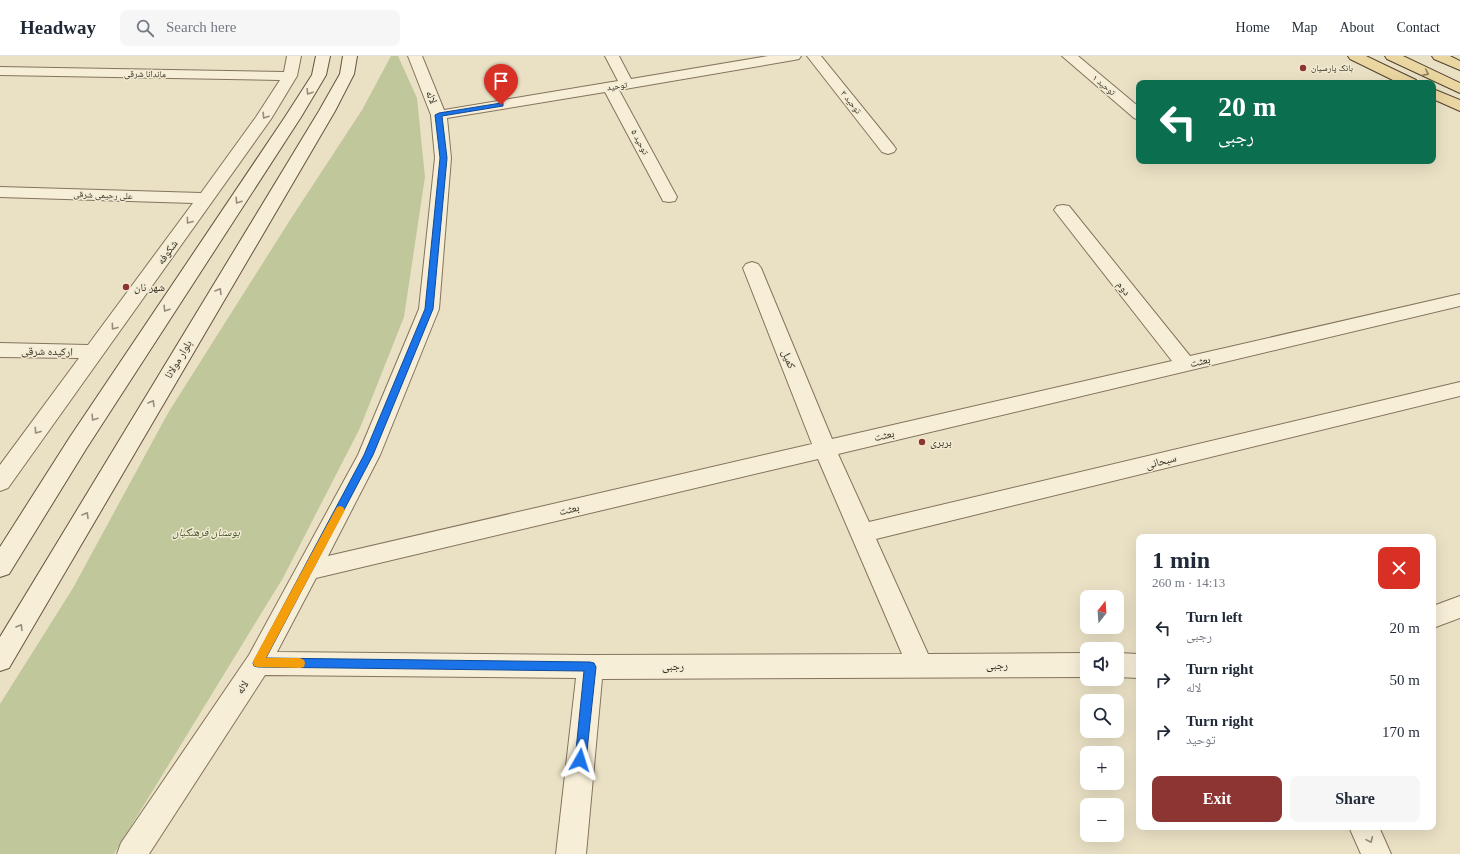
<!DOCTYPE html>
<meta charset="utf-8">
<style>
body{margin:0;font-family:"Times New Roman","Noto Naskh Arabic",serif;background:#f6f6f7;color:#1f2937;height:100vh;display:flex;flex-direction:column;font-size:15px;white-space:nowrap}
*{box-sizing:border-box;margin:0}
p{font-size:13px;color:#747a83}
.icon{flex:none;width:22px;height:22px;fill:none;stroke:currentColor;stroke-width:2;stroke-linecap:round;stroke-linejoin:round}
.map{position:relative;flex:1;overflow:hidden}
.drawer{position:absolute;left:1136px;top:478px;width:300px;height:296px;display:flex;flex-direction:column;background:#fff;border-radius:8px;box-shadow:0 4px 16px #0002}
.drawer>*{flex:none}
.hud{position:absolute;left:1136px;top:24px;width:300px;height:84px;border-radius:8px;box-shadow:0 4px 16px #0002;background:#0b6e4f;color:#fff;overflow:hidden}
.needle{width:26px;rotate:17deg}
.tools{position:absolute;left:1080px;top:534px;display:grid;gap:8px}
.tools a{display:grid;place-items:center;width:44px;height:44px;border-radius:8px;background:#fff;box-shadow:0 4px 16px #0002;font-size:20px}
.pin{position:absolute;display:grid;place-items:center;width:34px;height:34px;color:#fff;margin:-41px -17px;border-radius:50% 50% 50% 0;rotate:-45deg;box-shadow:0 0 4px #0007}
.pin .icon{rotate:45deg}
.me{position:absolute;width:44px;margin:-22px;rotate:6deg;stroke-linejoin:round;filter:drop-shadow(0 0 3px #0008)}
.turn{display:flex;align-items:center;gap:14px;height:84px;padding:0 16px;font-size:18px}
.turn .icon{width:52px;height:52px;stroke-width:2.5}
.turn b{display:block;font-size:28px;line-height:34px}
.round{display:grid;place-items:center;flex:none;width:42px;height:42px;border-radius:8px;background:#f6f6f7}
.headline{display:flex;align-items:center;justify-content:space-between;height:68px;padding:0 16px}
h1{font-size:24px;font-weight:600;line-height:30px}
.button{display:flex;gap:8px;margin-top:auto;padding:8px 16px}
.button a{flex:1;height:46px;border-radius:8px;background:#8d3532;color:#fff;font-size:16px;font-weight:600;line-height:46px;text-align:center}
.button a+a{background:#f6f6f7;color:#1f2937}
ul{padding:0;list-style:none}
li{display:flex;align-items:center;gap:12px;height:52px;padding:0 16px}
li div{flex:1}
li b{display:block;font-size:15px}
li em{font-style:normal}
header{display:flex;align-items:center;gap:24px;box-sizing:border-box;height:56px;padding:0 20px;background:#fff;border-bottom:1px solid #e0e1e3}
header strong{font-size:19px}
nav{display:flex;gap:22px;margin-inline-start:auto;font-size:14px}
.search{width:280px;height:36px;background:#f6f6f7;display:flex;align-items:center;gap:10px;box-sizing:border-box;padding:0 14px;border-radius:8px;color:#747a83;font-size:15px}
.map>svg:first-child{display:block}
.green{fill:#c0c79a}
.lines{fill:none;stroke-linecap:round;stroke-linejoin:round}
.minor-casing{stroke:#84735d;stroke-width:2}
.secondary-casing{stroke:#655440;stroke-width:2}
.primary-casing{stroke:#524130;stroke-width:2}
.minor{fill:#f6eed7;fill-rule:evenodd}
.secondary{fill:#f6eed7;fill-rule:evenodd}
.primary{fill:#ead6a0;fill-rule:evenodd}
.oneway{stroke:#908060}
.oneway2{stroke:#968c7b}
.route{fill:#1a73e8;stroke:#114b97}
.slow{fill:#f59e0b}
.poi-dot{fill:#8d3532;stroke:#f2ebd4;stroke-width:1.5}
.labels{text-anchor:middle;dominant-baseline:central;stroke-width:3;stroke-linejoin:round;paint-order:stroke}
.far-poi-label{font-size:9px;fill:#352b1f;stroke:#f2ebd4;text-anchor:start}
.far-street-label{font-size:9px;fill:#352b1f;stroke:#f2ebd4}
.street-label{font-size:11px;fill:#352b1f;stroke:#f2ebd4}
.poi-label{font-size:11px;fill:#352b1f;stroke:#f2ebd4;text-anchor:start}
.park-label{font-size:11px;font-style:italic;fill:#445028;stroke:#f2ebd4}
</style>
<header>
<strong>Headway</strong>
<div class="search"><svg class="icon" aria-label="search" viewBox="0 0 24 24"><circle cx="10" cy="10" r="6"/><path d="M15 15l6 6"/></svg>Search here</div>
<nav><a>Home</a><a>Map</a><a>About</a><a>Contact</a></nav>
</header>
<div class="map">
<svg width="1460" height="798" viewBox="0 0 1460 798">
<rect width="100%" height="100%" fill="#eae1c5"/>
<!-- green -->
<path class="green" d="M391,0h7l19,42 8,79 -21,140 -44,111 -77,150 -169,276h-114v-150l73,-116 95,-175 122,-193 72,-110z"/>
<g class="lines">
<!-- minor casing -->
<g class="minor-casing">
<path id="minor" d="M287,0h14l-4,20 -26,43 -263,369 -8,3v-26l79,-107 -79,-1v-14l88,2 105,-142 -193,-6v-10l201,6 55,-76 24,-37 -280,-5v-8l284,5z
M408,0h14l22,54 174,-29 -13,-25h14l12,23 137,-23h33l-2,3 -5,1 -175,30 58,107 -2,4 -6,1 -6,-1 -2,-4 -56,-105 -158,26 4,40 -12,151 -59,146 -52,101 484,-112 -69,-176 3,-4 6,-2 6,2 3,4 71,171 340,-78 -118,-151 3,-4 6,-1 6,1 121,150 270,-62v12l-622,148 31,68 591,-140v14l-584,143 52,115 159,-1v24l-485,2 -16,175h-30l20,-176 -311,-3 -116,179h-32l4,-11 128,-188 109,-200 61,-146 16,-151 -4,-43zM818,403l84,195 -312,1 -313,-3 39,-74z
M807,0h14l73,90 2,3 -2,3 -6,2 -6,-2z
M1062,0h16l61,51v13l-5,-2z
M1460,540v22l-27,10v-22z
M1117,597l22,1v24l-22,-1z
M1349,771h30l12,27h-30z"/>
</g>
<!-- secondary casing -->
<g class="secondary-casing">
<path id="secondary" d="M316,0h14l-4,19 -25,42 -215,332 -77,125 -9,3v-30l70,-110 215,-320 27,-42z
M343,0h14l-3,18 -19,37 -326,557 -9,3v-34l319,-526 21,-37z"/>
</g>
<!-- primary casing -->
<g class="primary-casing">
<path id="primary" d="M1348,0h18l50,24 2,3h-19l-49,-24z
M1385,0h18l57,27v10l-73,-34z
M1432,0h18l10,5v9l-26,-11z
M1433,33l27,11v11l-27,-12z"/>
</g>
<!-- minor -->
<use href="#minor" class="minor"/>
<!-- secondary -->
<use href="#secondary" class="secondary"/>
<!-- primary -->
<use href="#primary" class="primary"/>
</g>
<!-- one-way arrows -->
<defs><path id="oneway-chevron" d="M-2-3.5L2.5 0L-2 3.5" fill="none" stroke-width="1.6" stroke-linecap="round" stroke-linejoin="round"/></defs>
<use class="oneway" href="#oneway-chevron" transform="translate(1426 17) rotate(26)"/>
<g class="oneway2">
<use href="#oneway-chevron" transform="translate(309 36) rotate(122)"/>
<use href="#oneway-chevron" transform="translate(265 60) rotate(123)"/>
<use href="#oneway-chevron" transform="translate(238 145) rotate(123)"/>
<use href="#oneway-chevron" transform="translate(189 165) rotate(126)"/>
<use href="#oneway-chevron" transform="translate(219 235) rotate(-59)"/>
<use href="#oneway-chevron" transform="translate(166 253) rotate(123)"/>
<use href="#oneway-chevron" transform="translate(114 271) rotate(126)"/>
<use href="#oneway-chevron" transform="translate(152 347) rotate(-59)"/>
<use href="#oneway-chevron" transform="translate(94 362) rotate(123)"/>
<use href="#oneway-chevron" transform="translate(37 375) rotate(126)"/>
<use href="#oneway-chevron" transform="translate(86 459) rotate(-59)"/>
<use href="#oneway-chevron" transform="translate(20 571) rotate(-59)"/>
<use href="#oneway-chevron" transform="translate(1370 784) rotate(66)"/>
</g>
<!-- route -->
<path class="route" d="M501,47h2v3l-61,10 5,42 -14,151 -60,146 -107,203 324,4 4,1 2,4 -10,93 -1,4 -5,2 -4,-2 -1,-4 9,-89 -326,-4 -4,-1 -1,-3 111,-208 61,-146 15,-151 -5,-43 4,-2z"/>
<!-- slow -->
<path class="slow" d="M340,450l3,1 2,3 -79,148h34l4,2 1,3 -1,4 -4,1 -42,-1 -4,-1 -1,-3 1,-4 83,-152z"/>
<!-- markers -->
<g class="poi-dot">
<circle cx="1303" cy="12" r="4"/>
<circle cx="126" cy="231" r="4"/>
<circle cx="922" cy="386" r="4"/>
</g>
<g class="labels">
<!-- far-poi labels -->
<g class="far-poi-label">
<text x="1311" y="12">بانک پارسیان</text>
</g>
<!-- far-street labels -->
<g class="far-street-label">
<text transform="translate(145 18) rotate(1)">ماندانا شرقی</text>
<text transform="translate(1104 29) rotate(40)">توحید ۱</text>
<text transform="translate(617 30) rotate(-9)">توحید</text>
<text transform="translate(851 46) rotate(51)">توحید ۳</text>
<text transform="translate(640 86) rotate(62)">توحید ۵</text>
<text transform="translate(103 139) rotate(2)">علی رحیمی شرقی</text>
</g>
<!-- street labels -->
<g class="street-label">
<text transform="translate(432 41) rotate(68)">لاله</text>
<text transform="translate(167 196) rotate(-54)">شکوفه</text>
<text transform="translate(1124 232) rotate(52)">دوم</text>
<text transform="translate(47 295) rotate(1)">ارکیده شرقی</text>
<text transform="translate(178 303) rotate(-59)">بلوار مولانا</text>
<text transform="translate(789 303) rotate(68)">کمیل</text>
<text transform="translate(1200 305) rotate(-13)">بعثت</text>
<text transform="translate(884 379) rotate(-13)">بعثت</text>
<text transform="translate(1161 405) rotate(-14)">سبحانی</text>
<text transform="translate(569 453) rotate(-13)">بعثت</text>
<text x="997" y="609">رجبی</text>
<text x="673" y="610">رجبی</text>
<text transform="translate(242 631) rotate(-57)">لاله</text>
</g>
<!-- poi labels -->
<g class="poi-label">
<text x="134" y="231">شهر نان</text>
<text x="930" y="386">بربری</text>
</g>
<!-- park labels -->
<g class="park-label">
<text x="206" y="476">بوستان فرهنگیان</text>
</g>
</g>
</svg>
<div class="tools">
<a><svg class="needle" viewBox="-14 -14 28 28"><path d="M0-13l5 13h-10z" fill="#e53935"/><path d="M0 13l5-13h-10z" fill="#747a83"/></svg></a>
<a><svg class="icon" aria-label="sound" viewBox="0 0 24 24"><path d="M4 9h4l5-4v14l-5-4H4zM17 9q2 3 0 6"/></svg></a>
<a><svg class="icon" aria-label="search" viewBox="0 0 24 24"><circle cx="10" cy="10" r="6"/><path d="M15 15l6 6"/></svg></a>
<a>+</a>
<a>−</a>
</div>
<div class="pin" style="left:501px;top:49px;background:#d93025"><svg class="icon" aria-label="arrive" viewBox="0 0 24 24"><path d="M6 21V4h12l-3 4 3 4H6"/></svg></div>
<svg class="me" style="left:580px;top:704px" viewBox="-20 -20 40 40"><path d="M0-17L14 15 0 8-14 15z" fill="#1a73e8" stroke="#fff" stroke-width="4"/></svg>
<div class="hud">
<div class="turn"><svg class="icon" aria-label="left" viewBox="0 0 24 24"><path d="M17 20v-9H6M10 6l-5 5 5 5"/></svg><div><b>20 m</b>رجبی</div></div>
</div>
<section class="drawer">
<div class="headline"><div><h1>1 min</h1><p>260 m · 14:13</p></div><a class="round" style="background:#d93025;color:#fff"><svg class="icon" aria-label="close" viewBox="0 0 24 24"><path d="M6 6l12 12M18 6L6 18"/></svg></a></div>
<ul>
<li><svg class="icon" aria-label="left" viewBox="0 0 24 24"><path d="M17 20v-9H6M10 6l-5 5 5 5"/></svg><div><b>Turn left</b><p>رجبی</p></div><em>20 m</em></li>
<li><svg class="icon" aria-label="right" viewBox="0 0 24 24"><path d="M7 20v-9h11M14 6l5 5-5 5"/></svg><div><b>Turn right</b><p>لاله</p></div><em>50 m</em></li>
<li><svg class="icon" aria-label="right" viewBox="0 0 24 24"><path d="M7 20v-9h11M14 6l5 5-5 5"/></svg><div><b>Turn right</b><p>توحید</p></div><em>170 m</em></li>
</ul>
<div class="button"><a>Exit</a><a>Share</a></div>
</section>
</div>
